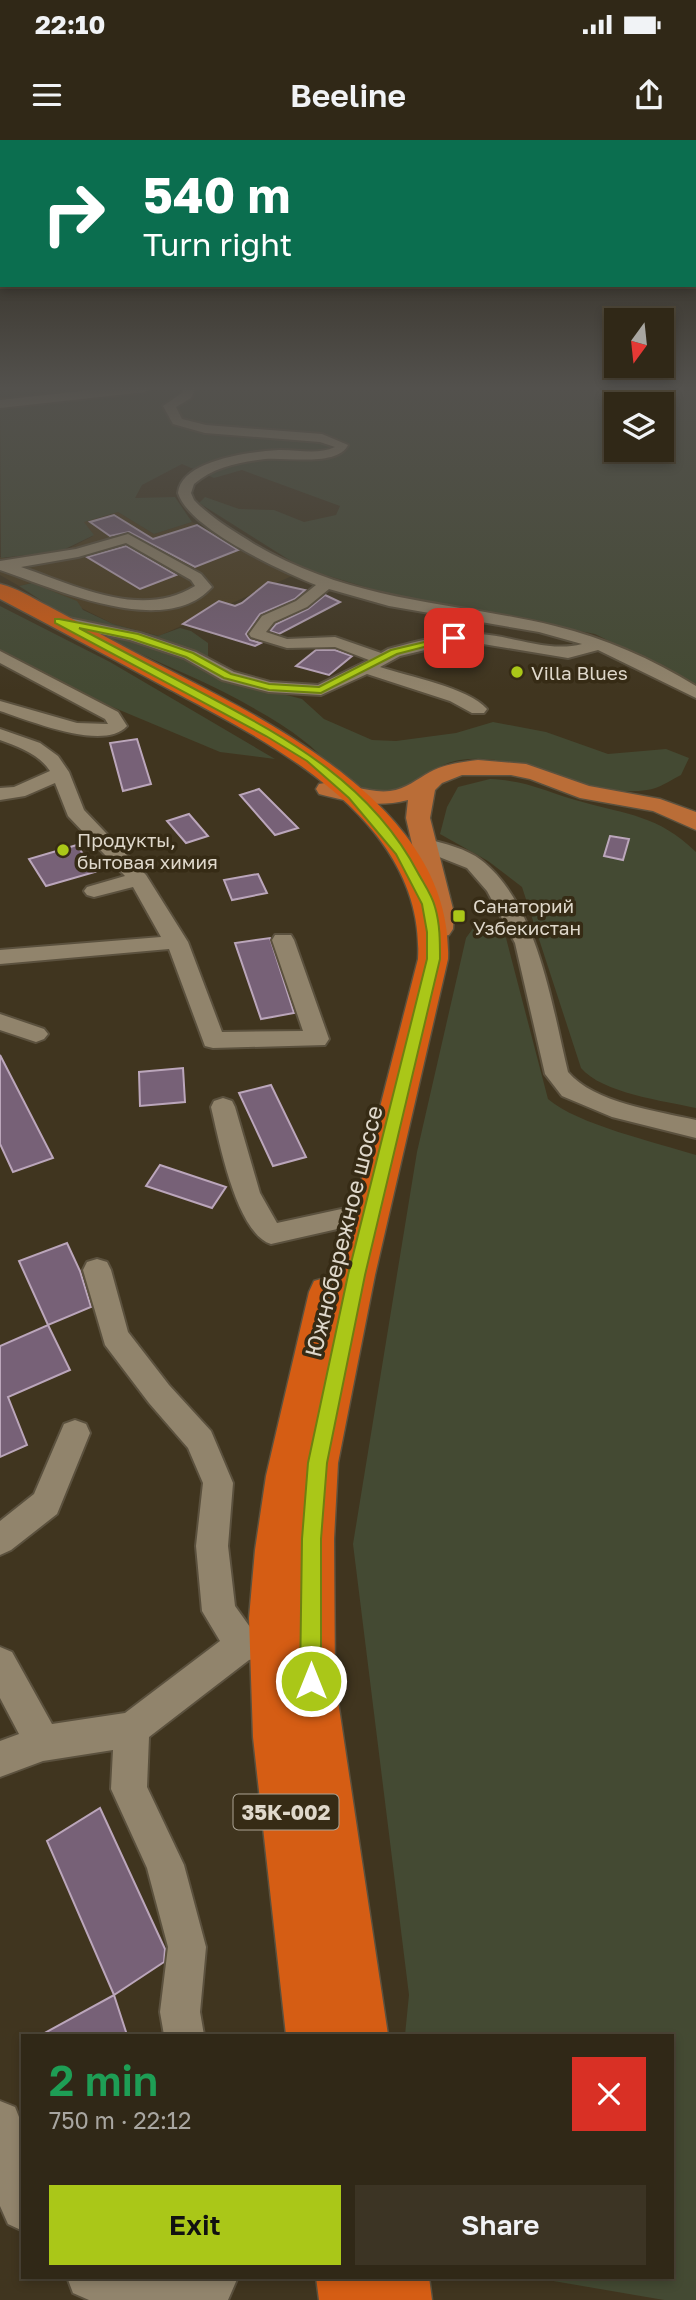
<!DOCTYPE html>
<meta charset="utf-8">
<style>
body{margin:0;font-family:"Golos Text",sans-serif;background:#3c3424;color:#f1f3f6;height:100vh;display:flex;flex-direction:column;font-size:26px;white-space:nowrap}
*{box-sizing:border-box;margin:0}
p{font-size:23px;color:#a8a6a1}
.icon{flex:none;width:38px;height:38px;fill:none;stroke:currentColor;stroke-width:2;stroke-linecap:round;stroke-linejoin:round}
.map{position:relative;flex:1;overflow:hidden}
.details{position:absolute;left:21px;top:1894px;width:653px;height:245px;display:flex;flex-direction:column;background:#302817;border-radius:0px;box-shadow:0 4px 10px #0003,0 0 0 2px #4b4436}
.details>*{flex:none}
.banner{position:absolute;left:0px;top:0px;width:696px;height:147px;box-shadow:0 4px 10px #0003,0 0 0 2px #4b4436;background:#0b6e4f;color:#fff;overflow:hidden}
.needle{width:46px;rotate:195deg}
.buttons{position:absolute;left:604px;top:168px;display:grid;gap:14px}
.buttons a{display:grid;place-items:center;width:70px;height:70px;border-radius:0px;background:#302817;box-shadow:0 4px 10px #0003,0 0 0 2px #4b4436;font-size:35px}
.pin{position:absolute;display:grid;place-items:center;width:60px;height:60px;color:#fff;margin:-30px;border-radius:14px;box-shadow:0 4px 10px #0006}
.me{position:absolute;width:77px;margin:-38px;rotate:0deg;stroke-linejoin:round;filter:drop-shadow(0 0 5px #0008)}
.turn{display:flex;align-items:center;gap:24px;height:147px;padding:0 28px;font-size:32px}
.turn .icon{width:91px;height:91px;stroke-width:2.5}
.turn b{display:block;font-size:49px;line-height:60px}
.round{display:grid;place-items:center;flex:none;width:74px;height:74px;border-radius:0px;background:#3c3424}
.summary{display:flex;align-items:center;justify-content:space-between;height:119px;padding:0 28px}
h1{font-size:42px;font-weight:600;line-height:52px;color:#1e9e55}
.action{display:flex;gap:14px;margin-top:auto;padding:14px 28px}
.action a{flex:1;height:80px;border-radius:0px;background:#aac718;color:#111;font-size:28px;font-weight:600;line-height:80px;text-align:center}
.action a+a{background:#3c3424;color:#f1f3f6}
.status{display:flex;justify-content:space-between;align-items:center;height:49px;padding:0 35px;background:#302817;direction:ltr}
.status svg{height:19px;fill:currentColor}
header{display:flex;justify-content:space-between;align-items:center;height:91px;padding:0 28px;background:#302817;font-size:32px;font-weight:600}
.map>svg:first-child{display:block}
.built{fill:#4d3e21}
.green{fill:#444a33;fill-rule:evenodd}
.building{fill:#776177;stroke:#bba6bb;stroke-width:2}
.lines{fill:none;stroke-linecap:round;stroke-linejoin:round}
.minor-casing{stroke:#5b513e;stroke-width:4}
.major-casing{stroke:#5b513e;stroke-width:3}
.highway-casing{stroke:#5b513e;stroke-width:3}
.minor{fill:#91846c;fill-rule:evenodd}
.major{fill:#ba6d37;fill-rule:evenodd}
.highway{fill:#d55d14;fill-rule:evenodd}
.route{fill:#aac718;stroke:#6e8110;stroke-width:2}
.poi-dot{fill:#aac718;stroke:#362b15;stroke-width:2.5}
.labels{text-anchor:middle;dominant-baseline:central;stroke-width:7;stroke-linejoin:round;paint-order:stroke}
.far-poi-label{font-size:19px;fill:#dfd8cb;stroke:#362b15;text-anchor:start}
.shield{fill:#362b15;stroke:#aca494;stroke-width:2}
.shield-label{font-size:21px;font-weight:bold;fill:#dfd8cb}
.street-label{font-size:23px;fill:#dfd8cb;stroke:#362b15}
</style>
<div class="status"><b>22:10</b><svg viewBox="0 0 49 12"><path d="M0 12V9h3v3zM5 12V6h3v6zM10 12V3h3v9zM15 12V0h3v12zM26 1h20v11H26zM47 4h2v5h-2z"/></svg></div>
<header><svg class="icon" aria-label="menu" viewBox="0 0 24 24"><path d="M4 6h16M4 12h16M4 18h16"/></svg>Beeline<svg class="icon" aria-label="share" viewBox="0 0 24 24"><path d="M12 15V3M7 8l5-5 5 5M5 13v7h14v-7"/></svg></header>
<div class="map">
<svg width="696" height="2160" viewBox="0 0 696 2160">
<rect width="100%" height="100%" fill="#40351f"/>
<!-- built -->
<path class="built" d="M118,372l36,22 38,-12 102,53 -135,61 -46,-12 -81,-41 -13,3 -19,-11v-18l11,2 57,-10 25,-13 -10,-14z"/>
<!-- green -->
<path class="green" d="M0,248h696v296l-101,-50 -200,-38 -93,-28 -103,-65 6,-6 34,12 35,1 30,12 32,-7 4,-9 -98,-36 -28,8 -32,-14 -40,21 -7,13 40,-1 17,25 -38,12 -36,-22 -34,10 10,13 -33,16 -60,7zM616,264h46v46h-46z
M32,443l45,18 6,9 30,14 45,12 22,-8 11,3 17,12v13l18,14 34,18 42,11 22,20 48,21 24,1 60,-8 37,-11 53,10 62,22 58,-5 23,9 -8,17c-10,5 -23,14 -34,15 -63,10 -123,-40 -187,-30 -39,6 -53,45 -98,27 -24,-9 -38,-31 -58,-46 -18,-15 -42,-28 -63,-40 -48,-26 -100,-45 -149,-70 -25,-12 -49,-30 -73,-45z
M0,466l110,56 165,97 -55,-7 -220,-92z
M490,639c39,2 54,12 89,22 49,14 79,14 117,51v256c-32,-7 -94,-15 -115,-40l-59,-181 -34,-26 -48,-27 7,-27 11,-20z
M476,784l13,1 17,13 42,161c28,25 110,44 148,56v1145h-32l-134,-23h142v-242h-267l4,-40 -56,-451 64,-392 49,-214z"/>
<!-- building -->
<path class="building" d="M114,375l39,24 44,-14 41,25 -43,17 -66,-35 -19,4 -20,-14z
M126,406l50,29 -36,14 -53,-32z
M268,442l37,8 -10,9 -35,15 -14,20 4,6 11,3 -6,3 -72,-22 36,-23 16,5 7,-3z
M325,455l15,7 -61,32 -9,-3 6,-7 32,-15z
M316,510h19l17,6 -23,19 -33,-9z
M137,599l14,45 -28,7 -13,-48z
M259,649l39,39 -23,7 -35,-40z
M189,674l19,22 -22,7 -19,-22z
M610,696l19,3 -6,21 -19,-4z
M77,705l18,27 -49,14 -17,-27z
M258,734l9,19 -35,7 -8,-20z
M270,798l24,75 -33,6 -26,-76z
M0,915l53,103 -40,14 -13,-28z
M183,928l2,34 -45,4 -1,-34z
M271,945l35,72 -33,9 -34,-73z
M160,1025l66,22 -14,21 -66,-22z
M67,1103l13,28 11,36 -43,18 -29,-64z
M48,1185l22,45 -62,27 19,48 -27,12v-111z
M100,1668l65,141 -1,13 -50,33 -67,-154z
M114,1855l13,40h-86z"/>
<g class="lines">
<!-- minor casing -->
<g class="minor-casing">
<path id="minor" d="M109,248h42l-6,4 -145,16v-8z
M184,248h12l-5,10 -15,9 6,12 24,6 116,9 26,11c-11,22 -61,12 -83,14 -25,3 -52,8 -71,25l-3,9 3,7c17,18 40,31 60,44 101,59 192,56 301,82 50,12 97,33 141,60v12l-98,-48 -30,8 -85,-14 -29,-1 -54,13 -20,11c27,9 89,21 107,42l-3,4h-12l-22,-12 -83,-27 -46,21 -52,-3 -47,-12 -38,-22 -54,-18 -77,-16 -2,-3 8,-5 81,17 56,19 38,20 36,10 48,3 51,-25 -34,-13 -48,1 -36,-11 -2,-3 13,-18 34,-15 20,-16c-34,-14 -127,-56 -138,-92 3,-34 77,-42 103,-43 18,0 37,5 54,-3l-15,-5 -115,-9 -32,-9 -10,-18 19,-13zM329,449l60,17 150,26 43,12c-33,9 -69,-8 -102,-10 -32,-2 -61,7 -92,15l-7,4 -46,-16 -48,2 -21,-7 8,-10 33,-15z
M128,394l73,40 11,13c-47,53 -158,1 -212,-17v-9l76,-12zM126,403l65,37 4,6c-54,34 -120,-1 -174,-19l57,-10z
M0,511l118,61 9,14c-23,26 -99,-6 -127,-15v-10l77,22 31,1 -3,-5 -105,-56z
M0,589l40,14 18,13 11,16 15,38 62,65 42,67 34,90 81,-1 -31,-91 3,-5h16l3,5 35,99 -4,6 -112,3 -8,-2 -36,-97 -169,15v-14l161,-13 -28,-50 -39,10 -7,-2 -3,-4 3,-4 38,-11 -57,-60 -13,-33 -30,13 -25,4v-12l14,-1 36,-16c-11,-17 -31,-24 -50,-31z
M426,699c18,4 41,10 55,21 57,44 71,147 87,212 26,31 89,39 128,48v18l-84,-21 -50,-21 -17,-22 -30,-131 -28,-52 -20,-23 -48,-19 -3,-4 3,-4z
M0,874l44,15 4,5 -4,5 -8,3 -36,-12z
M223,958l9,3 3,6 25,86 17,30 69,-15 9,3 4,7 -4,7 -84,19c-35,-11 -52,-104 -60,-137l3,-6z
M97,1119l10,3 4,8 17,62 41,53 42,46 22,52 -5,63 7,60 15,21 22,-3 12,4 5,12 -5,12 -35,8 -100,77 -2,50 37,78 22,82 -6,65 4,23h-40l-4,-23 8,-65 -21,-79 -36,-79 2,-39 -70,11 -43,16v-36l19,-7 -19,-36v-51l12,5 40,72 73,-11 95,-72 -18,-30 -6,-65 7,-63 -15,-35 -39,-45 -44,-58 -22,-75 4,-8z
M75,1280l11,4 4,9 -33,81 -46,36 -11,5v-34l34,-27 30,-70z
M0,1961l15,6 6,15 2,109 -15,-7 -8,-18z
M67,2137h114l9,3 2,-3h46l-10,23h-139l-16,-7z"/>
</g>
<!-- major casing -->
<g class="major-casing">
<path id="major" d="M478,620l48,4 63,22 71,13 36,13v18l-43,-19 -73,-13 -50,-19 -19,-4h-49l-20,8 -7,7 -5,28 24,95 -1,16 -4,6 -9,2 -9,-2 -4,-6 1,-16 -22,-95 2,-18c-31,8 -58,2 -89,-6l-3,-5 3,-5c20,-5 48,10 71,7 16,-2 27,-12 40,-19 15,-8 32,-10 48,-12z"/>
</g>
<!-- highway casing -->
<g class="highway-casing">
<path id="highway" d="M0,444c17,4 32,14 48,22 28,15 56,30 84,45 117,61 322,149 316,308l-73,316 -37,188 -4,76 1,142 53,354h-102l-33,-298 -4,-119 6,-68 11,-74 43,-184 5,-11 14,-4 8,2 82,-320c8,-140 -149,-217 -253,-272 -55,-30 -110,-59 -165,-88z
M316,2137h113l3,23h-113z"/>
</g>
<!-- minor -->
<use href="#minor" class="minor"/>
<!-- major -->
<use href="#major" class="major"/>
<!-- highway -->
<use href="#highway" class="highway"/>
</g>
<!-- sky -->
<linearGradient id="sky" x2="0" y2="1"><stop stop-color="#231d11"/><stop offset="0.45" stop-color="#53514d"/><stop offset="1" stop-color="#53514d" stop-opacity="0"/></linearGradient>
<rect width="696" height="551" fill="url(#sky)"/>
<!-- route -->
<path class="route" d="M59,479l79,15 55,19 38,21 38,10 50,3 72,-37 63,-15 5,3 -62,16 -76,39 -52,-3 -45,-12 -38,-21 -54,-18 -53,-11c43,23 85,45 127,67 85,45 166,90 212,178 6,11 14,22 17,34 5,17 5,34 5,52l-75,316 -38,188 -6,76v142l-3,7 -7,3 -8,-3 -3,-7 2,-142 6,-76 40,-188 79,-316v-27l-5,-28 -26,-50 -47,-56 -42,-37 -41,-25 -211,-113v-4z"/>
<!-- markers -->
<g class="poi-dot">
<circle cx="517" cy="532" r="7"/>
<circle cx="63" cy="710" r="7"/>
<rect x="452" y="769" width="14" height="14" rx="3.5"/>
</g>
<g class="labels">
<!-- far-poi labels -->
<g class="far-poi-label">
<text x="531" y="532">Villa Blues</text>
<text x="77" y="699">Продукты,<tspan x="77" dy="22">бытовая химия</tspan></text>
<text x="473" y="765">Санаторий<tspan x="473" dy="22">Узбекистан</tspan></text>
</g>
<!-- shield labels -->
<rect class="shield" x="233.5" y="1654.5" width="105" height="35" rx="5"/>
<g class="shield-label">
<text x="286" y="1672">35К-002</text>
</g>
<!-- street labels -->
<g class="street-label">
<text transform="translate(343 1091) rotate(-76)">Южнобережное шоссе</text>
</g>
</g>
</svg>
<div class="buttons">
<a><svg class="needle" viewBox="-14 -14 28 28"><path d="M0-13l5 13h-10z" fill="#e53935"/><path d="M0 13l5-13h-10z" fill="#a8a6a1"/></svg></a>
<a><svg class="icon" aria-label="layers" viewBox="0 0 24 24"><path d="M12 4l9 5-9 5-9-5zM3 14l9 5 9-5"/></svg></a>
</div>
<div class="pin" style="left:454px;top:498px;background:#d93025"><svg class="icon" aria-label="arrive" viewBox="0 0 24 24"><path d="M6 21V4h12l-3 4 3 4H6"/></svg></div>
<svg class="me" style="left:311px;top:1541px" viewBox="-20 -20 40 40"><circle r="17" fill="#aac718" stroke="#fff" stroke-width="3"/><path d="M0-11L8 9 0 5-8 9z" fill="#fff"/></svg>
<div class="banner">
<div class="turn"><svg class="icon" aria-label="right" viewBox="0 0 24 24"><path d="M7 20v-9h11M14 6l5 5-5 5"/></svg><div><b>540 m</b>Turn right</div></div>
</div>
<section class="details">
<div class="summary"><div><h1>2 min</h1><p>750 m · 22:12</p></div><a class="round" style="background:#d93025;color:#fff"><svg class="icon" aria-label="close" viewBox="0 0 24 24"><path d="M6 6l12 12M18 6L6 18"/></svg></a></div>
<div class="action"><a>Exit</a><a>Share</a></div>
</section>
</div>
